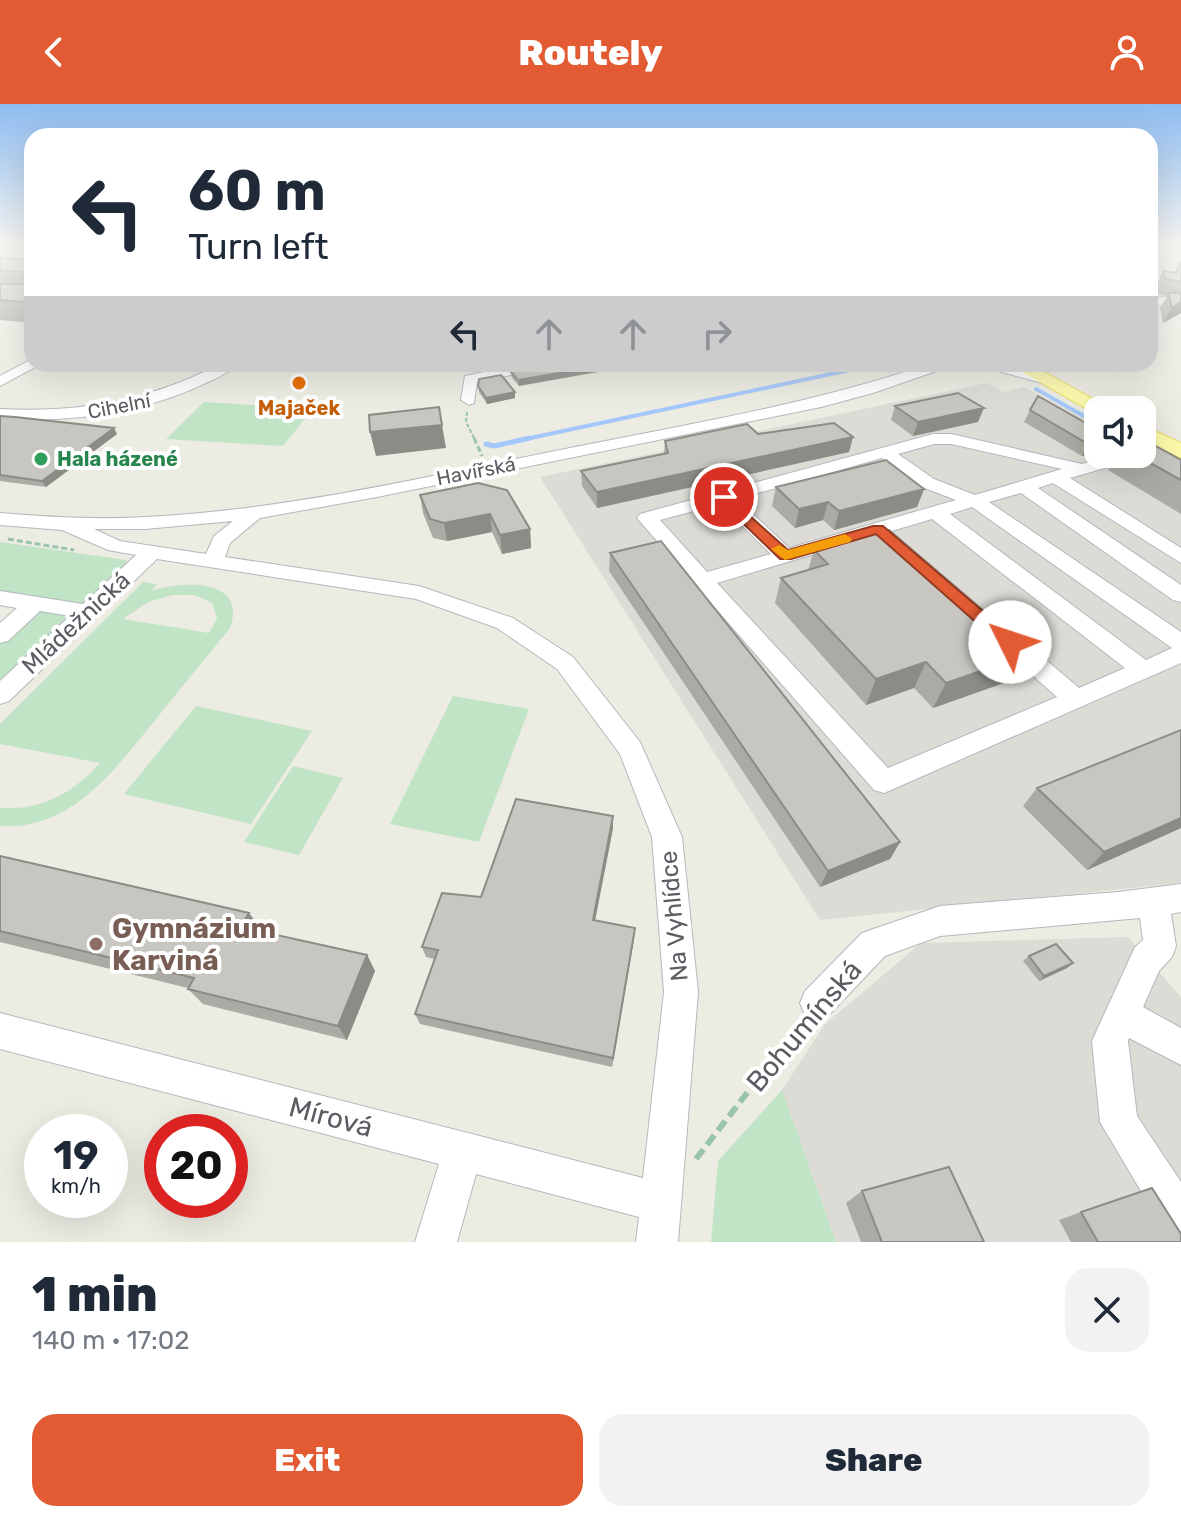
<!DOCTYPE html>
<meta charset="utf-8">
<style>
body{margin:0;font-family:Rubik,sans-serif;background:#f2f2f3;color:#1f2937;height:100vh;display:flex;flex-direction:column;font-size:30px;white-space:nowrap}
*{box-sizing:border-box;margin:0}
p{font-size:26px;color:#747a83}
.icon{flex:none;width:44px;height:44px;fill:none;stroke:currentColor;stroke-width:2;stroke-linecap:round;stroke-linejoin:round}
.map{position:relative;height:1138px;overflow:hidden}
.drawer{display:flex;flex-direction:column;background:#fff;flex:1}
.drawer>*{flex:none}
.hud{position:absolute;left:24px;top:24px;width:1134px;height:244px;border-radius:24px;box-shadow:0 8px 32px #0002;background:#fff;color:#1f2937;overflow:hidden}
.buttons{position:absolute;left:1084px;top:292px;display:grid;gap:16px}
.buttons a{display:grid;place-items:center;width:72px;height:72px;border-radius:16px;background:#fff;box-shadow:0 8px 32px #0002;font-size:40px}
.speed{position:absolute;left:24px;top:1010px;display:flex;gap:16px;font-size:40px;font-weight:700;text-align:center}
.speed>*{display:grid;place-content:center;width:104px;height:104px;border-radius:50%;background:#fff;box-shadow:0 8px 32px #0002;line-height:1}
.speed small{font-size:20px;font-weight:400}
.speed .limit{border:12px solid #d22;background:#fff;color:#111}
.pin{position:absolute;display:grid;place-items:center;width:68px;height:68px;color:#fff;margin:-34px;border:4px solid #fff;border-radius:50%;box-shadow:0 2px 8px #0007}
.me{position:absolute;width:88px;margin:-44px;rotate:311deg;stroke-linejoin:round;filter:drop-shadow(0 0 6px #0008)}
.turn{display:flex;align-items:center;gap:28px;height:168px;padding:0 32px;font-size:36px}
.turn .icon{width:104px;height:104px;stroke-width:2.5}
.turn b{display:block;font-size:56px;line-height:68px}
.lanes{display:flex;align-items:center;height:76px;padding:0 32px;background:#0003;justify-content:center;gap:40px;direction:ltr}
.lanes .off{opacity:.35}
.round{display:grid;place-items:center;flex:none;width:84px;height:84px;border-radius:24px;background:#f2f2f3}
.summary{display:flex;align-items:center;justify-content:space-between;height:136px;padding:0 32px}
h1{font-size:48px;font-weight:800;line-height:60px}
.primary-button{display:flex;gap:16px;margin-top:auto;padding:16px 32px}
.primary-button a{flex:1;height:92px;border-radius:24px;background:#e25b33;color:#fff;font-size:32px;font-weight:800;line-height:92px;text-align:center}
.primary-button a+a{background:#f2f2f3;color:#1f2937}
header{display:flex;justify-content:space-between;align-items:center;height:104px;padding:0 32px;background:#e25b33;color:#fff;font-size:36px;font-weight:800}
.map>svg:first-child{display:block}
.industrial{fill:#dcdbd5}
.green{fill:#c0e4c5;fill-rule:evenodd}
.lines{fill:none;stroke-linecap:round;stroke-linejoin:round}
.stream-far1{stroke:#a4c8fc;stroke-width:4}
.stream{stroke:#a4c8fc;stroke-width:5}
.minor-casing{stroke:#b5b7bc;stroke-width:2}
.major-casing{stroke:#ecd95d;stroke-width:2}
.path-far2{stroke:#99c4ac;stroke-width:2;stroke-dasharray:4 2;stroke-linecap:butt}
.path-far1{stroke:#99c4ac;stroke-width:3;stroke-dasharray:6 3;stroke-linecap:butt}
.path{stroke:#99c4ac;stroke-width:6;stroke-dasharray:12 6;stroke-linecap:butt}
.minor{fill:#fff;fill-rule:evenodd}
.major{fill:#fcfaa9;fill-rule:evenodd}
.wall{fill:#acaaa5}
.shaded-wall{fill:#8c8b86}
.building{fill:#c8c6c0;stroke:#8c8b86;stroke-width:2}
.route{fill:#e25b33;stroke:#933b21;stroke-width:2}
.slow{fill:#f59e0b}
.food-dot{fill:#e8710a;stroke:#fff;stroke-width:3}
.leisure-dot{fill:#2e9e5b;stroke:#fff;stroke-width:3}
.education-dot{fill:#8d6e63;stroke:#fff;stroke-width:3}
.labels{text-anchor:middle;dominant-baseline:central;stroke-width:8;stroke-linejoin:round;paint-order:stroke}
.far-street-label{font-size:20px;fill:#5b5d63;stroke:#fff}
.far-food-label{font-size:20px;font-weight:bold;fill:#c56008;stroke:#fff}
.far-leisure-label{font-size:20px;font-weight:bold;fill:#27864d;stroke:#fff;text-anchor:start}
.street-label{font-size:24px;fill:#5b5d63;stroke:#fff}
.near-education-label{font-size:28px;font-weight:bold;fill:#785e54;stroke:#fff;text-anchor:start}
.near-street-label{font-size:28px;fill:#5b5d63;stroke:#fff}
</style>
<header><svg class="icon" aria-label="back" viewBox="0 0 24 24"><path d="M15 5l-7 7 7 7"/></svg>Routely<svg class="icon" aria-label="person" viewBox="0 0 24 24"><circle cx="12" cy="8" r="4"/><path d="M4 21q1-7 8-7t8 7"/></svg></header>
<div class="map">
<svg width="1181" height="1138" viewBox="0 0 1181 1138">
<rect width="100%" height="100%" fill="#edece3"/>
<!-- industrial -->
<path class="industrial" d="M987,279l17,9 20,-5 74,39v28h44l39,16v413l-361,37 -280,-443z
M1128,833l53,60v245h-345l-54,-152 43,-66 96,-81z"/>
<!-- green -->
<path class="green" d="M204,298l109,7 -30,37 -117,-7z
M0,438l126,18 1,3c-6,16 -30,36 -46,42l-81,-11z
M143,478l14,2 -6,7c30,-10 97,-14 79,37 -23,29 -47,57 -70,86 -41,50 -86,117 -160,112v-18c40,3 74,-15 100,-45l-100,-19v-20zM172,491h23l17,8 5,15 -8,15 -86,-14 25,-17z
M48,507l14,2 6,7 -68,69v-51l38,-26z
M453,592l76,13 -50,133 -89,-18z
M196,602l116,25 -61,93 -127,-30z
M293,662l50,12 -44,77 -55,-13z
M782,986l54,152h-125l7,-81z"/>
<g class="lines">
<!-- stream-far1 -->
<path class="stream-far1" d="M1036,285l62,35
M521,336l357,-76"/>
<!-- stream -->
<path class="stream" d="M486,340l8,2 36,-8"/>
<!-- minor casing -->
<g class="minor-casing">
<path id="minor" d="M0,140l32,2v6l-32,-2z
M32,149v7l-32,13v-7z
M1150,192l31,3v8l-31,-3z
M32,255v5h6l-1,2 -37,20v-10z
M220,260h18c-11,11 -29,17 -43,24 -63,27 -127,34 -195,31v-10c80,4 149,-8 220,-45z
M523,260h29l-7,4 -68,14 -3,21 -5,2 -8,-5 4,-24z
M929,260h76l51,17 -7,4 -54,-15 -53,-1 -69,24 -52,14 -444,90 -117,21 -30,25 -5,14 194,29 94,32 60,39 67,85 42,95 16,155 -20,250h-42l3,-25 -163,-43 -19,68h-42l24,-78 -439,-115v-36l643,165 21,-186 -12,-155 -32,-83 -63,-85 -60,-41 -81,-29 -259,-40 -148,142 -9,3v-23l70,-65 -30,-5 -32,30 -8,2v-20l17,-15 -17,-3v-14l83,13 53,-49 -28,-5 -46,-20 -62,-5v-12c48,4 97,7 145,4 143,-7 284,-41 425,-69 120,-24 242,-44 359,-84zM233,417l-19,15 -8,18 -86,-13 -26,-12h51z
M933,330h18l131,30 33,-10 27,-1 -2,5 -70,20 111,70v15l-128,-80 -15,5 143,97v17l-8,-2 -152,-107 -32,9 192,130v31l-297,130 -10,-3 -237,-272 3,-4zM934,340h17l111,25 -87,26 -41,-16 -36,-25zM882,354l40,29 34,13 -167,48 -52,-49zM720,400l51,50 -64,18 -47,-52zM972,403l200,141 -26,12 -196,-146zM932,415l193,149 -46,20 -66,-56h-16l-3,6 3,6 60,53 -169,71 -171,-185z
M1181,780v28l-10,2 5,32 -4,11 -13,14 -16,36 38,21v37l-52,-27 -1,3 9,75 44,66v57l-15,-6 -66,-111 -8,-81 43,-94 8,-7 -3,-22 -200,18 -55,20 -56,59 -12,5 -12,-5 -5,-12 5,-12 57,-58 78,-27 178,-14z"/>
</g>
<!-- major casing -->
<g class="major-casing">
<path id="major" d="M1008,260h22l83,46h-15l-2,4z
M1142,321l39,18v15l-39,-19z"/>
</g>
<!-- path-far2 -->
<path class="path-far2" d="M467,308l-1,10 9,18"/>
<!-- path-far1 -->
<path class="path-far1" d="M474,334l8,18
M8,435l66,11"/>
<!-- path -->
<path class="path" d="M696,1055l105,-136"/>
<!-- minor -->
<use href="#minor" class="minor"/>
<!-- major -->
<use href="#major" class="major"/>
</g>
<!-- wall -->
<path class="wall" d="M1168,140h13v4z
M0,154l32,2v63l-32,-3z
M1181,156v53l-18,10 -3,-15 7,-12 -10,-2 -1,-8 7,-15 12,2z
M545,261l-26,21 -7,-8 -1,-6z
M478,282l37,6v6l-28,6 -8,-12z
M895,302l83,16 -65,14 -22,-16z
M1030,306l68,20v24l-16,2 -58,-34z
M0,312l117,18 -71,53 -46,-6z
M758,330l95,3 -4,15 -252,56 -15,-22 -1,-15 83,-17 1,-13z
M1117,350h25l39,6v54l-73,-44z
M478,379l52,46 1,19 -29,6 -10,-22 -45,9 -14,-3 -10,-25 -3,-18z
M776,383l148,2 -7,18 -83,23 -11,-10 -28,8 -23,-22z
M814,446l204,128 -85,30 -19,-20 -48,17 -91,-102 6,-25 27,-8z
M610,449l290,289 -10,17 -70,28 -211,-316z
M1181,626v98l-94,42 -64,-64 14,-18z
M613,712v12l-18,92 39,19 -22,128 -192,-43 -5,-10 19,-55 -8,-2 -4,-10 59,-50z
M0,752l261,73 -2,2 108,24 8,16 -28,69 -144,-36 -15,-15v-1l-188,-46z
M1029,852l44,7 -6,5 -28,13 -16,-20z
M862,1087l122,51h-123l-15,-39z
M1081,1108l100,30h-110l-12,-22z"/>
<!-- shaded-wall -->
<path class="shaded-wall" d="M1181,198v11l-18,10 9,-15z
M612,260h31l-124,22 -1,-6z
M515,288v6l-28,6 -1,-6z
M984,304l-6,14 -65,14 5,-14z
M442,321l4,23 -70,8 -6,-24z
M114,324l3,6 -71,53 -4,-6z
M853,333l-4,15 -252,56v-16z
M1098,339v11l-16,2 6,-12z
M924,385l-7,18 -83,23 5,-19z
M828,398l-5,18 -28,8 4,-19z
M490,410l2,18 -45,9 -3,-18z
M530,425l1,19 -29,6 -2,-19z
M1033,549l-15,25 -85,30 13,-25z
M926,558l-12,26 -48,17 10,-26z
M613,712v12l-20,103v-11z
M1181,714v10l-94,42 17,-18z
M900,738l-10,17 -70,28 8,-16z
M249,809l12,16 -8,14 -13,-16z
M635,824l-1,11 -22,128 1,-9z
M367,851l8,16 -28,69 -9,-14z
M1073,859l-6,5 -28,13 5,-5z"/>
<!-- building -->
<path class="building" d="M0,154l32,2v43l-32,-3v-16h23l-1,-12 -22,-2z
M1181,158v20l-16,-3 -2,-8 13,2z
M1168,189h13v9l-9,6z
M548,260h64l-94,16 -7,-8z
M501,271l14,17 -29,6 -8,-12 1,-7z
M958,289l26,15 -66,14 -23,-16z
M1038,292l60,34v13l-10,1 -58,-34z
M439,303l3,18 -72,7 -1,-17z
M0,312l15,1 99,11 -72,53 -42,-6z
M834,319l19,14 -256,55 -16,-21 87,-18 -3,-12 82,-17 11,10z
M1145,336l36,20v20l-47,-26h8v-13z
M886,356l38,29 -85,22 -11,-9 -29,7 -23,-22z
M478,379l29,7 23,39 -30,6 -10,-21 -46,9 -14,-4 -10,-24z
M889,426l144,123 -87,30 -20,-21 -50,17 -95,-101 47,-14 -14,-14z
M661,437l239,301 -72,29 -218,-318z
M1181,626v88l-77,34 -67,-64z
M516,695l97,17 -20,104 42,8 -22,130 -198,-44 23,-64 -16,-3 20,-54 39,4z
M0,752l249,57 -9,14 127,28 -29,71 -150,-37 6,-11 -194,-47z
M1056,840l17,19 -29,13 -15,-20z
M949,1063l35,75h-102l-20,-51z
M1152,1084l29,46v8h-83l-17,-30z"/>
<!-- sky -->
<linearGradient id="sky" x2="0" y2="1"><stop stop-color="#8dbcf0"/><stop offset="0.47" stop-color="#f7f6f2"/><stop offset="1" stop-color="#f7f6f2" stop-opacity="0"/></linearGradient>
<rect width="1181" height="299" fill="url(#sky)"/>
<!-- route -->
<path class="route" d="M724,389l64,57 85,-24h10l136,116 -9,6 -6,-1 -128,-113 -85,25h-11l-61,-59 -2,-3z"/>
<!-- slow -->
<path class="slow" d="M845,430l7,5 -2,3 -65,18 -14,-11 8,-4 9,5z"/>
<!-- markers -->
<circle class="food-dot" cx="299" cy="279" r="8"/>
<circle class="leisure-dot" cx="41" cy="355" r="8"/>
<circle class="education-dot" cx="96" cy="840" r="8"/>
<g class="labels">
<!-- far-street labels -->
<g class="far-street-label">
<text transform="translate(119 302) rotate(-11)">Cihelní</text>
<text transform="translate(476 367) rotate(-11)">Havířská</text>
</g>
<!-- far-food labels -->
<g class="far-food-label">
<text x="299" y="304">Majaček</text>
</g>
<!-- far-leisure labels -->
<g class="far-leisure-label">
<text x="57" y="355">Hala házené</text>
</g>
<!-- street labels -->
<g class="street-label">
<text transform="translate(76 519) rotate(-43)">Mládežnická</text>
<text transform="translate(674 812) rotate(-95)">Na Vyhlídce</text>
</g>
<!-- near-education labels -->
<g class="near-education-label">
<text x="112" y="824">Gymnázium<tspan x="112" dy="32">Karviná</tspan></text>
</g>
<!-- near-street labels -->
<g class="near-street-label">
<text transform="translate(804 922) rotate(-50)">Bohumínská</text>
<text transform="translate(331 1013) rotate(15)">Mírová</text>
</g>
</g>
</svg>
<div class="buttons">
<a><svg class="icon" aria-label="sound" viewBox="0 0 24 24"><path d="M4 9h4l5-4v14l-5-4H4zM17 9q2 3 0 6"/></svg></a>
</div>
<div class="speed"><div>19<small>km/h</small></div><div class="limit">20</div></div>
<div class="pin" style="left:724px;top:393px;background:#d93025"><svg class="icon" aria-label="arrive" viewBox="0 0 24 24"><path d="M6 21V4h12l-3 4 3 4H6"/></svg></div>
<svg class="me" style="left:1010px;top:538px" viewBox="-20 -20 40 40"><circle r="19" fill="#fff"/><path d="M0-13L10 11 0 6-10 11z" fill="#e25b33"/></svg>
<div class="hud">
<div class="turn"><svg class="icon" aria-label="left" viewBox="0 0 24 24"><path d="M17 20v-9H6M10 6l-5 5 5 5"/></svg><div><b>60 m</b>Turn left</div></div>
<div class="lanes"><svg class="icon" aria-label="left" viewBox="0 0 24 24"><path d="M17 20v-9H6M10 6l-5 5 5 5"/></svg><svg class="icon off" aria-label="ahead" viewBox="0 0 24 24"><path d="M12 20V5M6 11l6-6 6 6"/></svg><svg class="icon off" aria-label="ahead" viewBox="0 0 24 24"><path d="M12 20V5M6 11l6-6 6 6"/></svg><svg class="icon off" aria-label="right" viewBox="0 0 24 24"><path d="M7 20v-9h11M14 6l5 5-5 5"/></svg></div>
</div>
</div>
<section class="drawer">
<div class="summary"><div><h1>1 min</h1><p>140 m · 17:02</p></div><a class="round"><svg class="icon" aria-label="close" viewBox="0 0 24 24"><path d="M6 6l12 12M18 6L6 18"/></svg></a></div>
<div class="primary-button"><a>Exit</a><a>Share</a></div>
</section>
